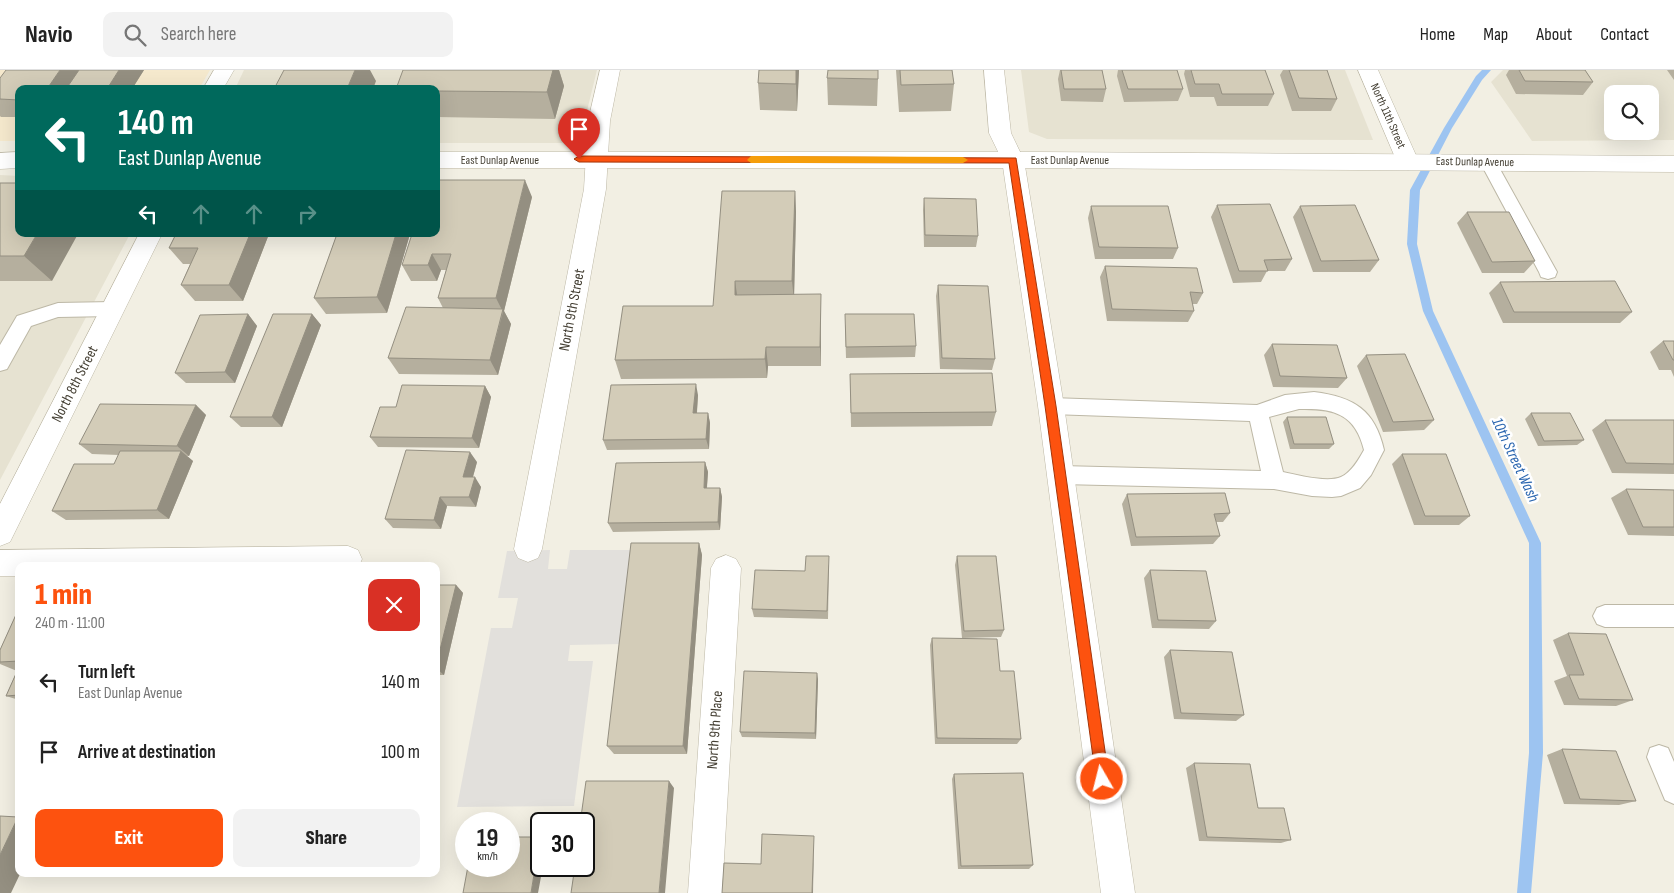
<!DOCTYPE html>
<meta charset="utf-8">
<style>
body{margin:0;font-family:"Sofia Sans Condensed",sans-serif;background:#f2f2f2;color:#222;height:100vh;display:flex;flex-direction:column;font-size:19px;white-space:nowrap}
*{box-sizing:border-box;margin:0}
p{font-size:16px;color:#767676}
.icon{flex:none;width:28px;height:28px;fill:none;stroke:currentColor;stroke-width:2;stroke-linecap:round;stroke-linejoin:round}
.map{position:relative;flex:1;overflow:hidden}
.sheet{position:absolute;left:15px;top:492px;width:425px;height:315px;display:flex;flex-direction:column;background:#fff;border-radius:10px;box-shadow:0 5px 20px #0002}
.sheet>*{flex:none}
.banner{position:absolute;left:15px;top:15px;width:425px;height:152px;border-radius:10px;box-shadow:0 5px 20px #0002;background:#00695c;color:#fff;overflow:hidden}
.fabs{position:absolute;left:1604px;top:15px;display:grid;gap:10px}
.fabs a{display:grid;place-items:center;width:55px;height:55px;border-radius:10px;background:#fff;box-shadow:0 5px 20px #0002;font-size:25px}
.speed{position:absolute;left:455px;top:742px;display:flex;gap:10px;font-size:25px;font-weight:700;text-align:center}
.speed>*{display:grid;place-content:center;width:65px;height:65px;border-radius:50%;background:#fff;box-shadow:0 5px 20px #0002;line-height:1}
.speed small{font-size:12px;font-weight:400}
.speed .limit{border:2px solid #111;border-radius:8px;background:#fff;color:#111}
.pin{position:absolute;display:grid;place-items:center;width:42px;height:42px;color:#fff;margin:-51px -21px;border-radius:50% 50% 50% 0;rotate:-45deg;box-shadow:0 0 5px #0007}
.pin .icon{rotate:45deg}
.me{position:absolute;width:55px;margin:-28px;rotate:352deg;stroke-linejoin:round;filter:drop-shadow(0 0 4px #0008)}
.turn{display:flex;align-items:center;gap:18px;height:105px;padding:0 20px;font-size:22px}
.turn .icon{width:65px;height:65px;stroke-width:2.5}
.turn b{display:block;font-size:35px;line-height:42px}
.lanes{display:flex;align-items:center;height:48px;padding:0 20px;background:#0003;justify-content:center;gap:25px;direction:ltr}
.lanes .off{opacity:.35}
.round{display:grid;place-items:center;flex:none;width:52px;height:52px;border-radius:10px;background:#f2f2f2}
.head{display:flex;align-items:center;justify-content:space-between;height:85px;padding:0 20px}
h1{font-size:30px;font-weight:800;line-height:38px;color:#fd520f}
.action{display:flex;gap:10px;margin-top:auto;padding:10px 20px}
.action a{flex:1;height:58px;border-radius:10px;background:#fd520f;color:#fff;font-size:20px;font-weight:800;line-height:58px;text-align:center}
.action a+a{background:#f2f2f2;color:#222}
ul{padding:0;list-style:none}
li{display:flex;align-items:center;gap:15px;height:70px;padding:0 20px}
li div{flex:1}
li b{display:block;font-size:19px}
li em{font-style:normal}
header{display:flex;align-items:center;gap:30px;box-sizing:border-box;height:70px;padding:0 25px;background:#fff;border-bottom:1px solid #e0e0e0}
header strong{font-size:24px}
nav{display:flex;gap:28px;margin-inline-start:auto;font-size:18px}
.search{width:350px;height:45px;background:#f2f2f2;display:flex;align-items:center;gap:12px;box-sizing:border-box;padding:0 18px;border-radius:10px;color:#767676;font-size:19px}
.map>svg:first-child{display:block}
.residential{fill:#e6e2d1;fill-rule:evenodd}
.commercial{fill:#f5e9cd}
.parking{fill:#e2e0dc}
.lines{fill:none;stroke-linecap:round;stroke-linejoin:round}
.stream{fill:#9dc4f1;fill-rule:evenodd}
.service-casing{stroke:#bdb8a6;stroke-width:2}
.minor-casing{stroke:#bdb8a6;stroke-width:1}
.tertiary-casing{stroke:#bdb8a6;stroke-width:1}
.service{fill:#fff;fill-rule:evenodd}
.minor{fill:#fff;fill-rule:evenodd}
.tertiary{fill:#fff;fill-rule:evenodd}
.wall{fill:#b5af9e}
.shaded-wall{fill:#948f81}
.building{fill:#d3ccb8;stroke:#948f81}
.route{fill:#fd520f;stroke:#a4350a}
.slow{fill:#f59e0b}
.labels{text-anchor:middle;dominant-baseline:central;stroke-width:5;stroke-linejoin:round;paint-order:stroke}
.far-street-label{font-size:12px;fill:#443f33;stroke:#fff}
.street-label{font-size:15px;fill:#443f33;stroke:#fff}
.water-label{font-size:16px;font-style:italic;fill:#2c67b0;stroke:#fff}
</style>
<header>
<strong>Navio</strong>
<div class="search"><svg class="icon" aria-label="search" viewBox="0 0 24 24"><circle cx="10" cy="10" r="6"/><path d="M15 15l6 6"/></svg>Search here</div>
<nav><a>Home</a><a>Map</a><a>About</a><a>Contact</a></nav>
</header>
<div class="map">
<svg width="1674" height="823" viewBox="0 0 1674 823">
<rect width="100%" height="100%" fill="#f2efe3"/>
<!-- residential -->
<path class="residential" d="M244,0h353l-14,57 -9,10 -12,6h-126v-54h-201z
M1021,0h324l28,70 -326,-1 -18,-7z
M1503,0h171v70l-142,1 -41,-59zM1612,24h38v37h-38z
M0,105l19,1v58h111l-130,246z"/>
<!-- commercial -->
<path class="commercial" d="M0,0h210l-11,19h-180v52h-19z"/>
<!-- parking -->
<path class="parking" d="M550,480l-2,19h19l3,-19h63l-11,94 -52,1 -2,16h25l-19,145 -117,1 34,-179h21l6,-30h-20l9,-47z"/>
<g class="lines">
<!-- stream -->
<path class="stream" d="M1482,0h9l-9,10 -30,48 -32,62 -3,54 16,67 108,232 2,210 -12,140h-14l12,-140v-210l-106,-232 -16,-67 3,-54 34,-62 32,-52z"/>
<!-- service casing -->
<g class="service-casing">
<path id="service" d="M1488,86l6,2 2,4 61,110 -2,5 -7,2 -7,-2 -2,-5 -59,-110 2,-4z
M112,232l7,2 2,5 -2,5 -7,2 -54,1 -27,9 -24,43 -7,2v-26l17,-29 41,-13z
M1314,322c40,5 61,18 70,58l-13,25 -11,13 -19,8 -9,1 -20,-1 -38,-7 -213,-5 -7,-3 -4,-6 4,-6 7,-3 200,5 -11,-50 -199,-7 -7,-2 -3,-6 3,-6 7,-2 206,7 28,-10zM1299,339c34,-1 56,4 65,41 -5,9 -13,23 -23,27 -14,6 -43,-2 -58,-5l-14,-55z
M1605,535h69v22h-69l-8,-3 -4,-8 4,-8z
M1659,675l9,3 6,14v42l-9,-4 -18,-43 3,-9z"/>
</g>
<!-- minor casing -->
<g class="minor-casing">
<path id="minor" d="M214,0h20l-11,19h-20z
M600,0h20l-10,51 -4,68 -64,360 -4,9 -10,4 -10,-4 -4,-9 70,-360 4,-68z
M984,0h20l7,63 13,27 40,246 71,487h-34l-63,-487 -36,-246 -13,-27z
M1358,0h20l41,92 -3,5 -8,3 -8,-3 -3,-5z
M139,164h23l-152,308 -10,4v-42z
M348,476l10,4 4,9 -3,7h-340v10h-19v-26z
M726,485l10,4 5,9 -19,325h-34l23,-325 5,-9z"/>
</g>
<!-- tertiary casing -->
<g class="tertiary-casing">
<path id="tertiary" d="M19,82v16l-19,1v-16z
M436,82h601l637,4v16l-637,-4h-601z"/>
</g>
<!-- service -->
<use href="#service" class="service"/>
<!-- minor -->
<use href="#minor" class="minor"/>
<!-- tertiary -->
<use href="#tertiary" class="tertiary"/>
</g>
<!-- wall -->
<path class="wall" d="M144,0l-12,19h-113v28h-18l-1,-1v-38z
M403,0h156l5,16 -9,33 -119,-2v-28z
M759,0h40l-2,41 -37,-1 -2,-27z
M896,0h56l2,14 -3,27 -52,1z
M1060,0h42l4,19 -3,13 -42,-1 -3,-22z
M1118,0h59l6,19 -5,12 -54,1 -7,-26z
M1185,0h80l9,24 -6,12h-51l-3,-9h-24l-6,-23z
M1283,0h44l10,29 -6,12h-39l-12,-36z
M1509,0h76l8,12 -10,13 -67,-1 -10,-19z
M1667,0h7v10z
M827,8l51,1 -1,27 -49,-1z
M0,113l52,98h-52z
M795,121l1,21 -2,82 27,20v52h-53l-1,12 -146,1 -6,-19 98,-54z
M532,127l-28,114 7,13 -13,51 -99,-1 -11,-16 55,-50 -5,-10 8,-28h-5l-4,11h-26l-9,-16z
M924,128l54,38 -2,11h-52l-1,-37z
M1217,135l75,54 -7,12h-18l-6,11 -28,1 -22,-66z
M1091,136l87,42 -5,11h-78l-7,-41z
M1300,136l79,54 -9,12h-57l-20,-55z
M1467,142l68,49 -11,12h-42l-25,-50z
M176,164h93l-26,67h-48l-14,-16 9,-21h-7l-14,-16z
M337,164h73l-23,79 -61,1 -12,-16z
M1105,196l98,27 -6,11h-5l2,7 -6,11 -81,-1 -7,-44z
M1500,212l132,30 -12,11h-117l-14,-30z
M938,215l57,74 -3,11 -52,-1 -4,-73z
M248,244l9,12 -22,57h-49l-11,-10z
M312,244l9,11 -39,102h-41l-11,-10z
M845,255l71,21 -1,11 -69,1z
M1663,271h11v36l-3,-7h-12l-9,-18z
M1272,274l75,34 -9,10 -65,-1 -9,-32z
M1366,285l68,65 -10,10 -41,2 -26,-66z
M850,304l146,38 -4,14 -141,1z
M485,316l6,11 -12,51 -101,-1 -8,-10 26,-30z
M698,325l-1,18h11l2,10 -1,26 -102,1 -4,-10z
M196,335l10,10 -17,41h-2l6,5 -24,58 -103,1 -14,-9 62,-47 5,-9 -27,-1 -13,-10z
M1531,343l53,27 -7,5 -39,1 -13,-27z
M1287,347l47,27 -5,5h-39l-7,-27z
M1605,350h69v54l-62,-1 -20,-43z
M1402,384l68,62 -11,9h-45l-22,-61z
M477,392l-4,15 8,10 -5,20 -29,-1 -6,23 -48,-1 -8,-9z
M705,392l3,10 -1,16h13l2,9 -2,33 -107,2 -5,-9z
M1626,419l48,1v46l-46,-1 -17,-37z
M1127,424l103,19 -7,9h-7l4,14 -7,8 -82,2 -9,-42z
M699,473l3,12 -15,199h-73l-7,-8z
M957,486l47,74 -3,7 -39,1 -7,-73z
M829,495l-1,54 -74,-2 -2,-8 53,-38z
M1150,500l66,51 -7,8 -57,-1 -8,-50z
M436,515h20l7,8 -19,82h-8z
M19,538v92l-13,-4 11,-25 -17,-7v-14z
M1568,563l65,67 -17,6 -52,-1 -10,-24 13,-5 -14,-36z
M932,568l68,33 21,68 -4,5h-82l-5,-99z
M1170,580l74,65 -8,6 -62,-2 -10,-62z
M818,609l-2,60 -74,-2 -2,-5z
M1562,679l74,52 -17,4 -55,-1 -17,-49z
M1194,693l64,45 33,32 -10,3 -82,-2 -13,-73z
M954,704l79,91 -4,4h-71l-6,-90z"/>
<!-- shaded-wall -->
<path class="shaded-wall" d="M60,0h26l-12,19h-27z
M119,0h25l-12,19h-25z
M355,0h15l6,11 -3,8h-26z
M553,0h6l5,16 -9,33 -8,-27z
M796,0h3l-2,41 -1,-27z
M525,110l7,17 -28,114 7,13 -13,51 -8,-15 13,-48 -7,-14z
M795,121l1,21 -2,89 -2,-20z
M37,164h41l-26,47 -28,-25z
M250,164h19l-26,67 -14,-16z
M396,164h14l-23,79 -10,-16z
M432,184l9,16 -4,11 -9,-16z
M735,211l3,20 -3,-6z
M821,224v72l-1,-19z
M248,244l9,12 -22,57 -10,-11z
M312,244l9,11 -39,102 -10,-10z
M766,277l2,19 -1,12 -2,-19z
M696,314l2,11 -2,28 -3,-10z
M485,316l6,11 -12,51 -7,-10z
M196,335l10,10 -17,41 -12,-10z
M708,343l2,10 -1,26 -3,-10z
M181,381l12,10 -24,58 -12,-9z
M470,382l7,10 -7,25 -7,-10z
M705,392l3,10 -2,25 -2,-9z
M475,407l6,10 -5,20 -7,-10z
M720,418l2,9 -2,33 -2,-8z
M440,427l7,9 -6,23 -7,-9z
M699,473l3,12 -15,199 -4,-8z
M456,515l7,8 -19,82 -8,-7v-2z
M817,603l1,6 -2,60 -1,-6z
M669,711l5,7 -9,105h-6z
M18,747h1v57h1l-9,19h-11v-38z
M814,766l-1,57h-1z
M540,767l1,1v28h2l-5,27h-7z"/>
<!-- building -->
<path class="building" d="M6,0h54l-13,19h-28v11l-19,-1v-21z
M79,0h40l-12,19h-41z
M284,0h71l-8,19h-73z
M403,0h150l-6,22 -111,-1v-2h-40z
M759,0h37v14l-38,-1z
M828,0h50v9l-51,-1z
M900,0h52l2,14 -53,1z
M1061,0h41l4,19h-42z
M1122,0h55l6,19h-55z
M1191,0h74l9,24h-52l-3,-10h-24z
M1289,0h38l10,29 -38,-1z
M1519,0h66l8,12 -68,-1z
M436,110h89l-29,118h-58l13,-44h-19l-4,11h-26l10,-31h24z
M0,113h19v51h18l-13,22h-24z
M722,121h73l-3,90h-57v14l86,-1 -1,53h-54l-1,12 -150,1 8,-54h90z
M924,128l52,1 2,37 -53,-1z
M1270,134l22,55 -28,1 4,11h-29l-22,-66z
M1355,135l24,55 -58,1 -21,-55z
M1091,136h77l10,42 -79,-1z
M1467,142h42l26,49 -43,1z
M176,164h74l-21,51h-48l17,-37h-29z
M337,164h59l-19,63 -63,1z
M1105,196l92,2 6,25 -13,-1 4,19 -82,-2z
M1615,211l17,31h-118l-14,-30z
M938,215l50,1 7,73 -53,-1z
M406,237l97,2 -13,51 -102,-2z
M248,244l-23,58 -50,1 25,-58z
M273,244h39l-40,103h-42z
M845,244h69l2,32 -70,1z
M1663,271h11v19h-1z
M1272,274l65,1 10,33 -67,-2z
M1405,284l29,66 -41,2 -27,-67z
M992,303l4,39 -145,1 -1,-39z
M696,314l-3,29h15l-2,26 -103,1 8,-55z
M402,315l83,1 -13,52 -102,-1 10,-30h16z
M100,334l96,1 -19,41 -98,-2z
M1531,343h39l14,27 -40,1z
M1287,347h39l8,27h-40z
M1605,350h69v44l-48,-1z
M406,380l64,2 -7,25h12l-6,20h-29l-6,23 -49,-1z
M120,381h61l-24,59 -105,1 22,-47h40z
M1402,384h44l24,62h-45z
M705,392l-1,26h16l-2,34 -110,1 8,-60z
M1626,419l48,1v37h-31z
M1225,423l5,20 -16,1 6,22 -84,1 -9,-43z
M631,473h68l-16,203h-76z
M806,486h23l-2,55 -75,-2 3,-39 50,1z
M957,486h39l8,74 -40,1z
M1150,500l56,1 10,50 -58,-1z
M436,515h20l-20,81z
M19,538v53l-19,1v-12z
M1568,563l38,1 27,66 -54,-1 -10,-24h15z
M932,568l65,1 3,32h14l7,68 -84,-1z
M1170,580l62,2 12,63 -63,-2z
M19,597v28l-13,1z
M744,601l73,2 -2,60 -75,-1z
M1562,679l54,2 20,50 -56,-2z
M1194,693l56,1 8,44h26l7,32 -84,-3z
M1023,703l10,92 -72,1 -7,-92z
M586,711h83l-10,112h-88l4,-27h9v-42h-4z
M0,746l18,1 -18,38z
M762,764l52,2 -2,57h-90l2,-30 37,1z
M509,767h31l-9,56h-68l5,-27h41z"/>
<!-- route -->
<path class="route" d="M579,86l437,2 40,248 53,373 -2,5 -5,2 -4,-2 -2,-5 -51,-373 -36,-243 -430,-1 -5,-3z"/>
<!-- slow -->
<path class="slow" d="M751,86l212,1 5,3 -5,3h-212l-4,-3z"/>
<g class="labels">
<!-- far-street labels -->
<g class="far-street-label">
<text transform="translate(1388 46) rotate(66)">North 11th Street</text>
<text x="500" y="90">East Dunlap Avenue</text>
<text x="1070" y="90">East Dunlap Avenue</text>
<text transform="translate(1475 92) rotate(1)">East Dunlap Avenue</text>
</g>
<!-- street labels -->
<g class="street-label">
<text transform="translate(572 240) rotate(-79)">North 9th Street</text>
<text transform="translate(75 314) rotate(-63)">North 8th Street</text>
<text transform="translate(715 660) rotate(-86)">North 9th Place</text>
</g>
<!-- water labels -->
<g class="water-label">
<text transform="translate(1515 390) rotate(65)">10th Street Wash</text>
</g>
</g>
</svg>
<div class="fabs">
<a><svg class="icon" aria-label="search" viewBox="0 0 24 24"><circle cx="10" cy="10" r="6"/><path d="M15 15l6 6"/></svg></a>
</div>
<div class="speed"><div>19<small>km/h</small></div><div class="limit">30</div></div>
<div class="pin" style="left:579px;top:89px;background:#d93025"><svg class="icon" aria-label="arrive" viewBox="0 0 24 24"><path d="M6 21V4h12l-3 4 3 4H6"/></svg></div>
<svg class="me" style="left:1102px;top:709px" viewBox="-20 -20 40 40"><circle r="17" fill="#fd520f" stroke="#fff" stroke-width="3"/><path d="M0-11L8 9 0 5-8 9z" fill="#fff"/></svg>
<div class="banner">
<div class="turn"><svg class="icon" aria-label="left" viewBox="0 0 24 24"><path d="M17 20v-9H6M10 6l-5 5 5 5"/></svg><div><b>140 m</b>East Dunlap Avenue</div></div>
<div class="lanes"><svg class="icon" aria-label="left" viewBox="0 0 24 24"><path d="M17 20v-9H6M10 6l-5 5 5 5"/></svg><svg class="icon off" aria-label="ahead" viewBox="0 0 24 24"><path d="M12 20V5M6 11l6-6 6 6"/></svg><svg class="icon off" aria-label="ahead" viewBox="0 0 24 24"><path d="M12 20V5M6 11l6-6 6 6"/></svg><svg class="icon off" aria-label="right" viewBox="0 0 24 24"><path d="M7 20v-9h11M14 6l5 5-5 5"/></svg></div>
</div>
<section class="sheet">
<div class="head"><div><h1>1 min</h1><p>240 m · 11:00</p></div><a class="round" style="background:#d93025;color:#fff"><svg class="icon" aria-label="close" viewBox="0 0 24 24"><path d="M6 6l12 12M18 6L6 18"/></svg></a></div>
<ul>
<li><svg class="icon" aria-label="left" viewBox="0 0 24 24"><path d="M17 20v-9H6M10 6l-5 5 5 5"/></svg><div><b>Turn left</b><p>East Dunlap Avenue</p></div><em>140 m</em></li>
<li><svg class="icon" aria-label="arrive" viewBox="0 0 24 24"><path d="M6 21V4h12l-3 4 3 4H6"/></svg><div><b>Arrive at destination</b></div><em>100 m</em></li>
</ul>
<div class="action"><a>Exit</a><a>Share</a></div>
</section>
</div>
